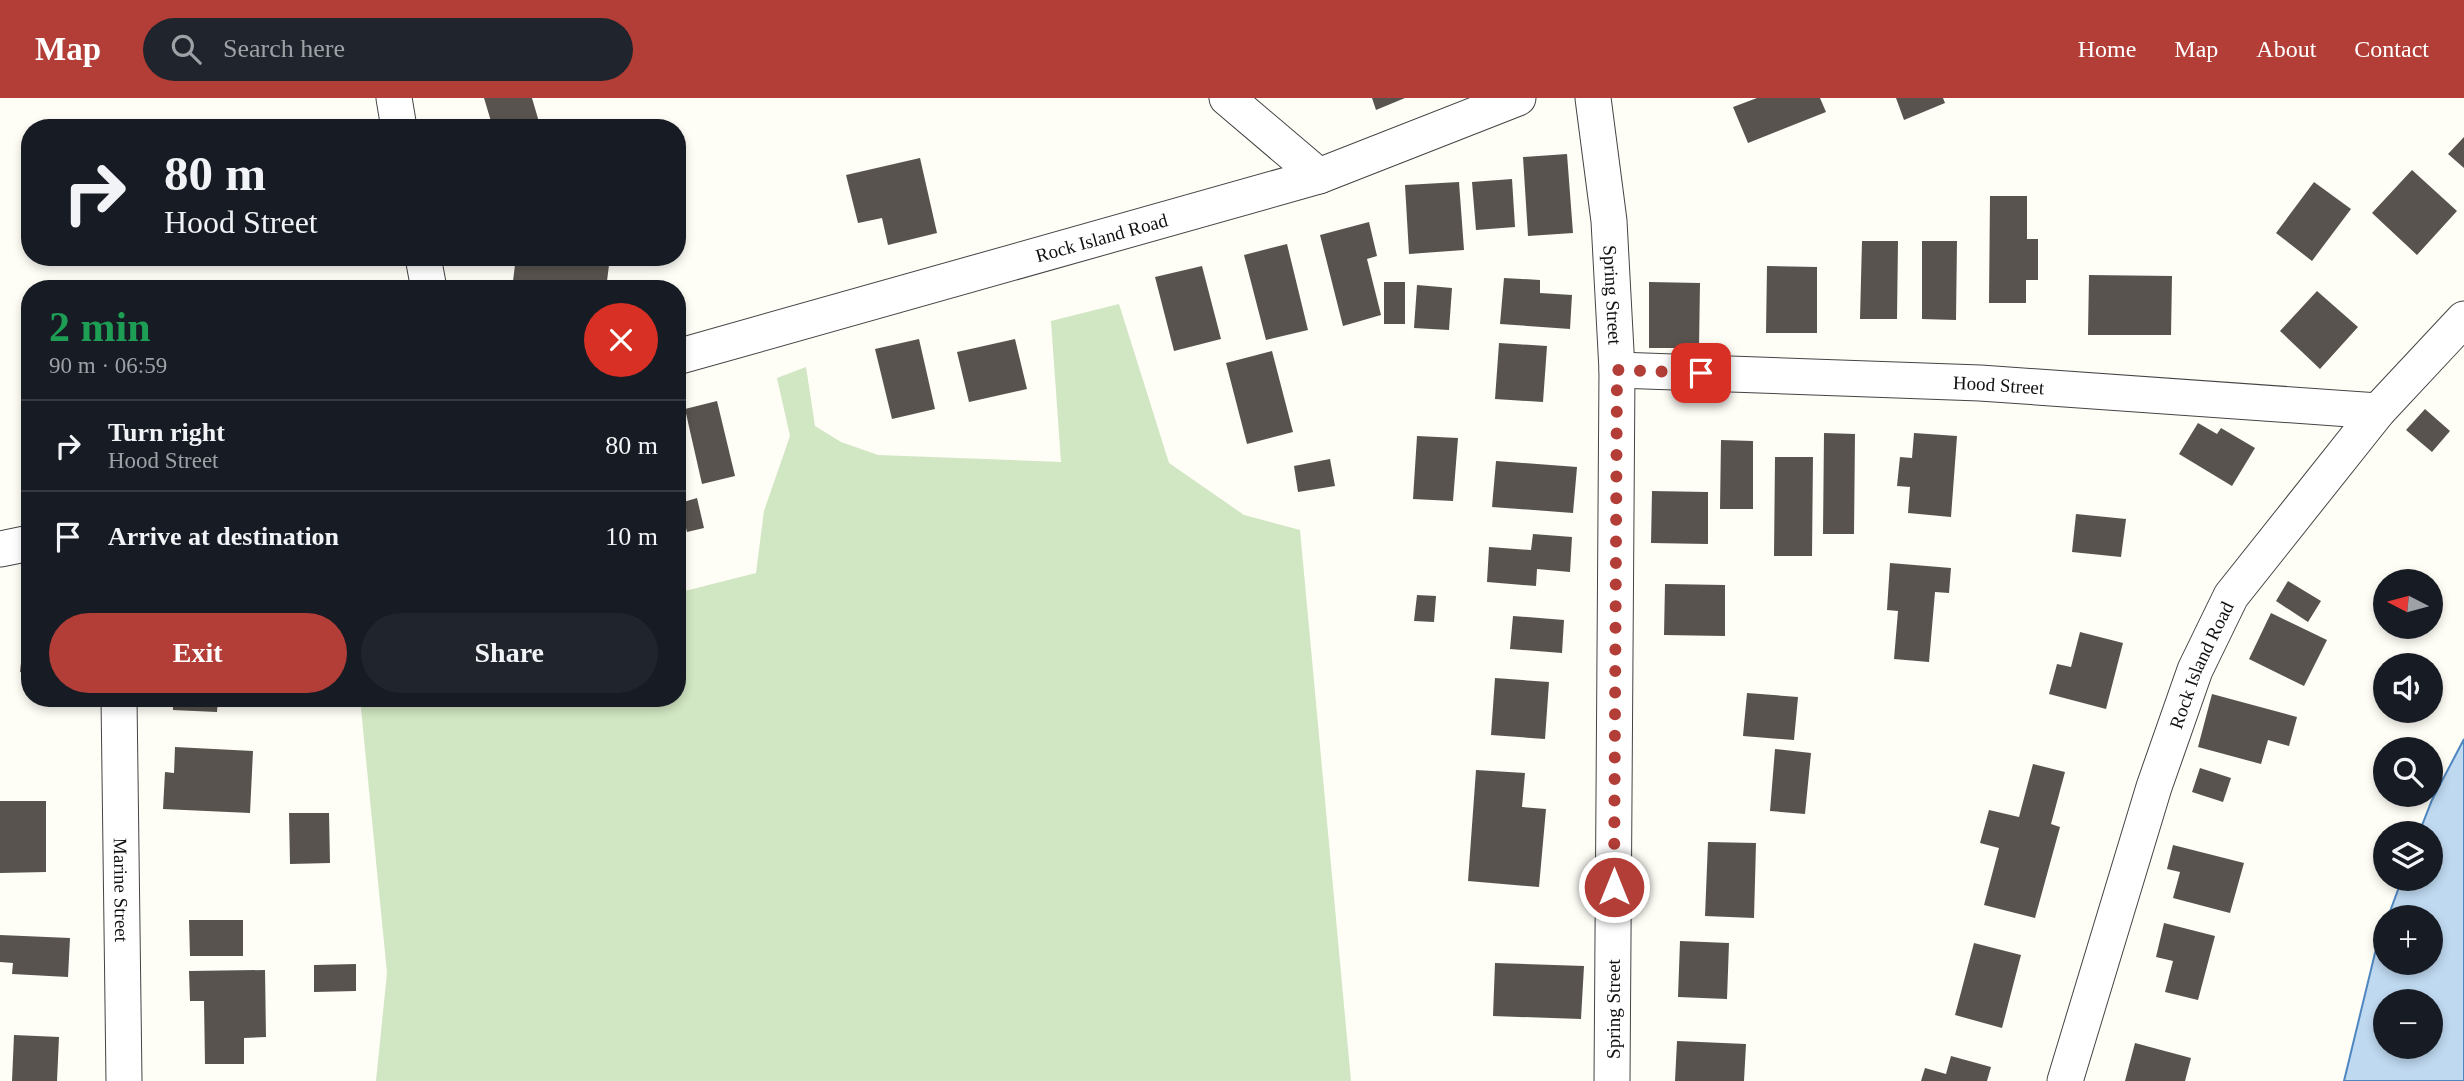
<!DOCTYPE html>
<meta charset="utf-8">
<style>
body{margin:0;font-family:"Times New Roman",serif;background:#20242c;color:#f1f3f6;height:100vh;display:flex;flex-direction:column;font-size:26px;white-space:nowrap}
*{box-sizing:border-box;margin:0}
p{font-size:23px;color:#9ea1a6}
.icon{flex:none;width:38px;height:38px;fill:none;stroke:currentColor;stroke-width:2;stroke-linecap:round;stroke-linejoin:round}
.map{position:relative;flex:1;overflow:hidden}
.panel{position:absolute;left:21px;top:182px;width:665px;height:427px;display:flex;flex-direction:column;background:#171b24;border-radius:28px;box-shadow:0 4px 10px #0003}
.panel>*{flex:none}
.hud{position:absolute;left:21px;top:21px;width:665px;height:147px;border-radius:28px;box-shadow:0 4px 10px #0003;background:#171b24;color:#f1f3f6;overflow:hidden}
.needle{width:46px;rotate:276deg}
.buttons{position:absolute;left:2373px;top:471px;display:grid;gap:14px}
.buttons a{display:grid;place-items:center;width:70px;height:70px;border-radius:50%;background:#171b24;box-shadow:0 4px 10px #0003;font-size:35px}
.pin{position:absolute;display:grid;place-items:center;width:60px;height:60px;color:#fff;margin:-30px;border-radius:14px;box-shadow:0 4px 10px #0006}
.me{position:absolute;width:77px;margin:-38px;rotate:0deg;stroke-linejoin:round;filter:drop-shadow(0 0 5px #0008)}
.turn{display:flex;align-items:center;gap:24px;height:147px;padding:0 28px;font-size:32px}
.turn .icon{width:91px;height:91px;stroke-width:2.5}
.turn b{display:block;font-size:49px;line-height:60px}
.round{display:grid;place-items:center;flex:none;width:74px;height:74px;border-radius:37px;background:#20242c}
.headline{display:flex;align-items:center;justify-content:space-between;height:119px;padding:0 28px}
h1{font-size:42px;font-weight:700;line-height:52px;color:#1e9e55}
.button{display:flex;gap:14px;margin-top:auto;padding:14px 28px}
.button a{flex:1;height:80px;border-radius:42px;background:#b33e37;color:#fff;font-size:28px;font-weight:700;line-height:80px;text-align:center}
.button a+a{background:#20242c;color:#f1f3f6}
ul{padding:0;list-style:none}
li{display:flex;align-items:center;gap:21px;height:91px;padding:0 28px;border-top:2px solid #363941}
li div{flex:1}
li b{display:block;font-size:26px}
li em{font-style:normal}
header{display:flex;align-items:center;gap:42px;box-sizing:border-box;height:98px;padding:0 35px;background:#b33e37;color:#fff}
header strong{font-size:33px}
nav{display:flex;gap:38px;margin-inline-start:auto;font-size:24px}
.search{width:490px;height:63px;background:#20242c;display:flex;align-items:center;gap:18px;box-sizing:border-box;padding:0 24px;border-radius:38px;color:#9ea1a6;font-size:26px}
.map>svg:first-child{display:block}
.green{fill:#d1e6c2}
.water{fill:#bfd9f0;stroke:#4e86c0;stroke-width:2;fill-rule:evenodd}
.building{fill:#58534e}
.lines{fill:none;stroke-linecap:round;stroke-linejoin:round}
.minor-casing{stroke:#444;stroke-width:37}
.minor{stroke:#fff;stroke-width:35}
.route{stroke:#b33e37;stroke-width:12;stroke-dasharray:0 21.6}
.labels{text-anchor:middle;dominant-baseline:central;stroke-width:7;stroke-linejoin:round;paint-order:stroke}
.street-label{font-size:19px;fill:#111;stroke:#fff}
</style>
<header>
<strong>Map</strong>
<div class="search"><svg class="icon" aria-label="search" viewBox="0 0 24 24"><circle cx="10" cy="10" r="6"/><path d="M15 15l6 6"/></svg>Search here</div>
<nav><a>Home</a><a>Map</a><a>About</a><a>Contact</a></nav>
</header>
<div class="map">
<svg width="2464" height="983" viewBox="0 0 2464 983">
<rect width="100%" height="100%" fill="#fefdf6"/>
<!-- green -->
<path class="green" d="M1119,206l50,159 75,52 56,15 51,551h-975l11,-108 -27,-275h317v-105l79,-20 8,-62 26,-75 -13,-58 29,-11 9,59 26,16 37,13 183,7 -10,-141z"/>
<!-- water -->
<path class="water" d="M2464,641v342h-120l32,-132 9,-25v38h46v-45h-43l14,-38 29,-1v-45h-12l13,-33zM2431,903v45h-46v-45z"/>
<!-- building -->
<path class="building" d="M484,0h48l7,24 -18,6h-28z
M1372,0h33l-29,12z
M1757,0h63l6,14 -78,31 -15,-36z
M1896,0h47l2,5 -41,17z
M2464,39v31l-16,-14z
M1567,56l6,79 -45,3 -5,-79z
M920,60l17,75 -49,12 -6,-27 -24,5 -12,-48z
M2412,72l45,41 -40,44 -45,-42z
M1512,81l3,48 -39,3 -4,-48z
M1459,84l5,68 -55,4 -4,-69z
M2314,84l37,27 -39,52 -36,-28z
M1990,98h37v43h11v41h-12v23h-37z
M1369,124l8,34 -10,3 14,56 -38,11 -23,-91z
M1862,143h36l-1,78h-37z
M1922,143h35l-1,79 -34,-1z
M1287,146l21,86 -42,10 -22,-85z
M516,159h94l-4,32 -39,-3 -1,3h-54z
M1202,168l19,73 -47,12 -19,-74z
M1767,168l50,1v66h-51z
M2089,177l83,1 -1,59h-83z
M1504,180l36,2v13l32,2 -2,34 -70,-5z
M1384,184h21v42h-21z
M1649,184l51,1 -1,65h-50z
M1417,187l35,3 -3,42 -35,-2z
M2317,193l41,36 -38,42 -40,-38z
M919,241l16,70 -43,10 -17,-70z
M1015,241l12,50 -58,13 -12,-50z
M1499,245l48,3 -4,56 -48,-3z
M1272,253l21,81 -46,12 -21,-81z
M717,303l18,75 -33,8 -17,-75z
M2425,311l25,22 -18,21 -26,-22z
M2198,325l19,11 4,-6 34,20 -23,38 -53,-32z
M1824,335l31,1 -1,100h-31z
M1914,335l43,3 -6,81 -43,-4 2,-26 -13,-1 3,-29 12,1z
M1417,338l41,2 -5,63 -40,-2z
M1721,342l32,1v68h-33z
M1775,359h38l-1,99h-38z
M1330,361l5,27 -37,6 -4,-26z
M1496,363l81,6 -4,46 -81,-6z
M1652,393l56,1v52l-57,-1z
M697,400l7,30 -17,4 -7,-29z
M2076,416l50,5 -5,38 -49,-5z
M1533,436l39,3 -2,35 -33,-3 -1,17 -49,-4 2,-35 42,3z
M1890,465l61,5 -2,25 -14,-1 -6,70 -35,-3 4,-48 -11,-1z
M2288,483l33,20 -13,21 -32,-21z
M1665,486l60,1v51l-61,-1z
M1417,497l19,1 -2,26 -20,-1z
M27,509h3v66l-10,-1z
M2271,515l56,27 -23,46 -55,-27z
M1513,518l51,4 -2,33 -52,-4z
M2080,534l43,11 -17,66 -57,-15 8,-30 14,3z
M1495,580l54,4 -4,57 -54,-4z
M1747,595l51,4 -4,43 -51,-4z
M2212,596l85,23 -8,29 -21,-6 -7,24 -63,-17z
M173,600h45l-1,14 -44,-2z
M175,649l78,4 -3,62 -87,-4 2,-37 9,1z
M1775,651l36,4 -6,61 -35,-3z
M2033,666l32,8 -14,52 9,3 -25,91 -51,-13 15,-57 -19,-5 9,-33 30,7z
M2200,670l31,10 -8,24 -31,-10z
M1476,672l49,3 -3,34 24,2 -7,78 -71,-6z
M0,703h46v71l-46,1z
M289,715h40l1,50 -40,1z
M1708,744l48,1 -2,75 -49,-2z
M2173,747l71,18 -14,50 -57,-15 7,-26 -13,-3z
M189,822h54v36h-53z
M2164,825l51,13 -17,64 -33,-8 8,-31 -17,-4z
M0,837l70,3 -2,39 -56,-3 1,-11 -13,-1z
M1680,843l49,2 -2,56 -49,-2z
M1974,845l47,12 -19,73 -47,-13z
M1495,865l89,3 -3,53 -88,-3z
M356,866v27l-42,1v-27z
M265,872l1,67 -22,1v26h-39l-1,-63h-14l-1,-30z
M14,937l45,2 -2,44h-45z
M1677,943l69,3 -2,37h-69z
M2135,945l56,15 -6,23h-60z
M1951,958l40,11 -4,14h-66l4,-13 21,6z"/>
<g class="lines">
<!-- minor casing -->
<g class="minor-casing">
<g id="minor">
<path d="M394,0l5,30"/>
<path d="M1227,0l92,78"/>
<path id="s1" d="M1593,0l16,123 8,149 -5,711"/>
<path d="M423,159l6,32"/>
<path id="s2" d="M677,259l642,-181 199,-78"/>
<path id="s3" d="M1617,272l363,13 398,28"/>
<path d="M0,451l30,-6"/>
<path id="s4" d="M119,600l5,383"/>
<path id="s5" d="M2065,983l89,-294 41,-117 36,-74 147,-185 86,-92"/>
</g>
</g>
<!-- minor -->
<use href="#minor" class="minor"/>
</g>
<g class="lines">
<!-- route -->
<path class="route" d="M1614,789l3,-517 84,3"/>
</g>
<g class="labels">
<!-- street labels -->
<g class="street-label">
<text stroke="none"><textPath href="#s2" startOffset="441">Rock Island Road</textPath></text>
<text stroke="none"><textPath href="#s1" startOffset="198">Spring Street</textPath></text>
<text stroke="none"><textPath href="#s3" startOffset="382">Hood Street</textPath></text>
<text stroke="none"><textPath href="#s5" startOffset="438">Rock Island Road</textPath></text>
<text stroke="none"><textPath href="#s4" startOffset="192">Marine Street</textPath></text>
<text transform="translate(1613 911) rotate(-90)">Spring Street</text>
</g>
</g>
</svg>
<div class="buttons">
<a><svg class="needle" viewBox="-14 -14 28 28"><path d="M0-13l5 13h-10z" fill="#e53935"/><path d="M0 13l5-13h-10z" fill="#9ea1a6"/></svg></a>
<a><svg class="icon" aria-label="sound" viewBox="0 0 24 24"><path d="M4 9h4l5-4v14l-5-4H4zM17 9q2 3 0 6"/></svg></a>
<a><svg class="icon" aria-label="search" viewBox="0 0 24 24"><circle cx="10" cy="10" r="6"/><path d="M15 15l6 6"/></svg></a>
<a><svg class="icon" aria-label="layers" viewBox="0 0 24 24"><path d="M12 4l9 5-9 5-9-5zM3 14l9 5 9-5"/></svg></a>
<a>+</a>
<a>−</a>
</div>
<div class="pin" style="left:1701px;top:275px;background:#d93025"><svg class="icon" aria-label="arrive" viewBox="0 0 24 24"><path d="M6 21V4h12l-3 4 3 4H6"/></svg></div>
<svg class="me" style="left:1614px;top:789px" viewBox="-20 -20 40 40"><circle r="17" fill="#b33e37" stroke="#fff" stroke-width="3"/><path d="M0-11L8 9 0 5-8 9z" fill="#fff"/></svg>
<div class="hud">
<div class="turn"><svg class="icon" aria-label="right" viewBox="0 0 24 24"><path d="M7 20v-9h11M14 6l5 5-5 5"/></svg><div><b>80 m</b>Hood Street</div></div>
</div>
<section class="panel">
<div class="headline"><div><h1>2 min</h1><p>90 m · 06:59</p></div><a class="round" style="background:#d93025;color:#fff"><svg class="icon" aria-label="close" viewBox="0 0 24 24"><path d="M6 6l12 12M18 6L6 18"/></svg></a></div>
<ul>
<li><svg class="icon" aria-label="right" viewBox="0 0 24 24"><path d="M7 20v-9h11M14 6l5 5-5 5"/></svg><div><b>Turn right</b><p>Hood Street</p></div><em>80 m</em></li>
<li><svg class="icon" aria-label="arrive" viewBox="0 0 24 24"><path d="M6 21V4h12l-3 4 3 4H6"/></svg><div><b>Arrive at destination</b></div><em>10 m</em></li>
</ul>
<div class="button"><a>Exit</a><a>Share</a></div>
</section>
</div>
